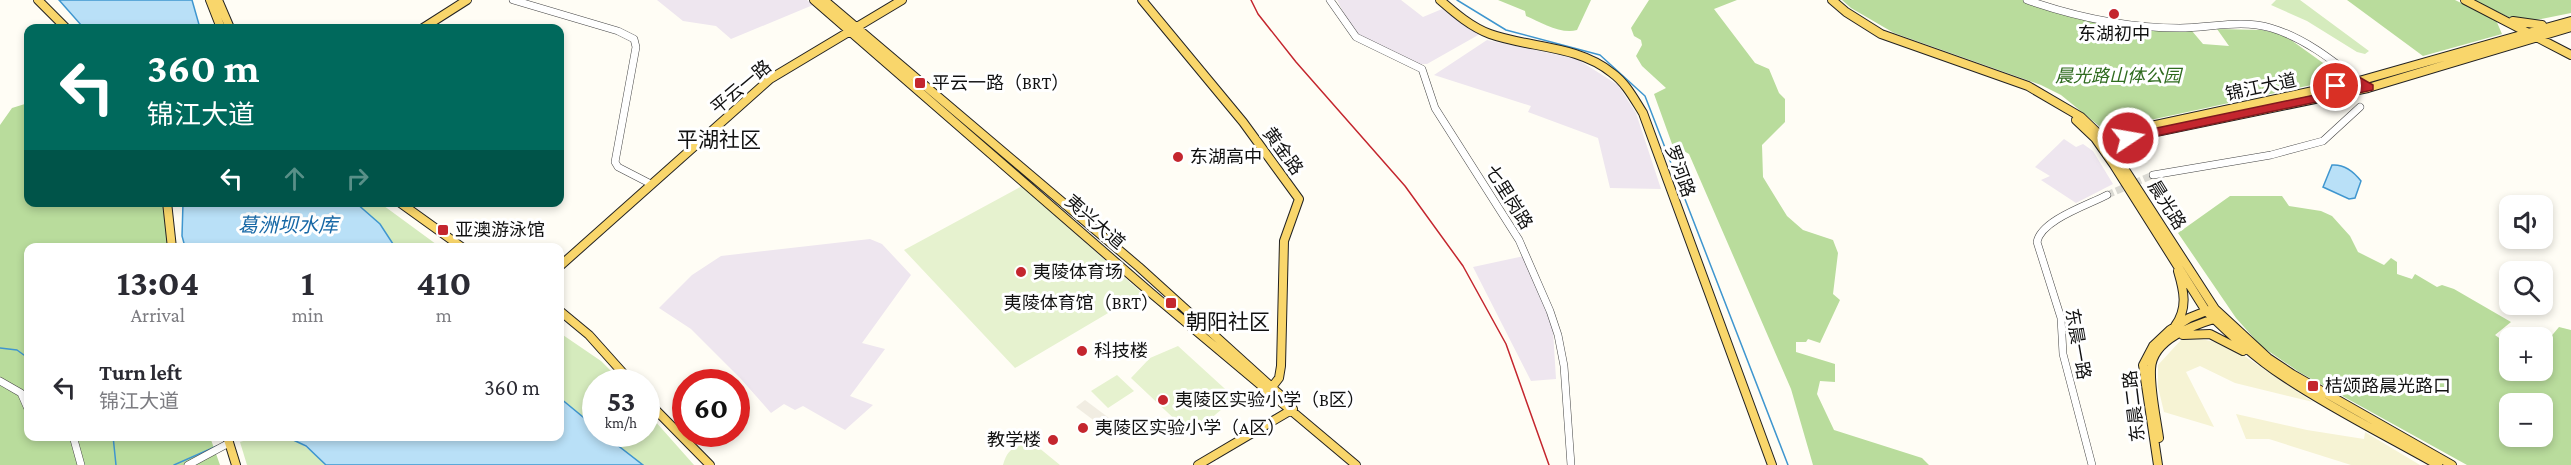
<!DOCTYPE html>
<meta charset="utf-8">
<style>
body{margin:0;font-family:"Crimson Pro","Noto Sans SC",serif;background:#f7f7f7;color:#2b2b33;height:100vh;display:flex;flex-direction:column;font-size:22px;white-space:nowrap}
*{box-sizing:border-box;margin:0}
p{font-size:20px;color:#7c7c81}
.icon{flex:none;width:33px;height:33px;fill:none;stroke:currentColor;stroke-width:2;stroke-linecap:round;stroke-linejoin:round}
.map{position:relative;flex:1;overflow:hidden}
.drawer{position:absolute;left:24px;top:243px;width:540px;height:198px;display:flex;flex-direction:column;background:#fff;border-radius:12px;box-shadow:0 3px 9px #0003}
.drawer>*{flex:none}
.guide{position:absolute;left:24px;top:24px;width:540px;height:183px;border-radius:12px;box-shadow:0 3px 9px #0003;background:#00695c;color:#fff;overflow:hidden}
.controls{position:absolute;left:2499px;top:195px;display:grid;gap:12px}
.controls a{display:grid;place-items:center;width:54px;height:54px;border-radius:12px;background:#fff;box-shadow:0 3px 9px #0003;font-size:30px}
.speed{position:absolute;left:582px;top:369px;display:flex;gap:12px;font-size:30px;font-weight:700;text-align:center}
.speed>*{display:grid;place-content:center;width:78px;height:78px;border-radius:50%;background:#fff;box-shadow:0 3px 9px #0003;line-height:1}
.speed small{font-size:15px;font-weight:400}
.speed .limit{border:9px solid #d22;background:#fff;color:#111}
.pin{position:absolute;display:grid;place-items:center;width:51px;height:51px;color:#fff;margin:-26px;border:3px solid #fff;border-radius:50%;box-shadow:0 2px 6px #0007}
.me{position:absolute;width:66px;margin:-33px;rotate:78deg;stroke-linejoin:round;filter:drop-shadow(0 0 4px #0008)}
.turn{display:flex;align-items:center;gap:21px;height:126px;padding:0 24px;font-size:27px}
.turn .icon{width:78px;height:78px;stroke-width:2.5}
.turn b{display:block;font-size:42px;line-height:51px}
.lanes{display:flex;align-items:center;height:57px;padding:0 24px;background:#0003;justify-content:center;gap:30px;direction:ltr}
.lanes .off{opacity:.35}
.eta{display:flex;justify-content:space-evenly;align-items:center;height:102px;text-align:center}
.eta b{font-size:36px;font-weight:700;line-height:42px}
ul{padding:0;list-style:none}
li{display:flex;align-items:center;gap:18px;height:84px;padding:0 24px}
li div{flex:1}
li b{display:block;font-size:22px}
li em{font-style:normal}
.map>svg:first-child{display:block}
.industrial{fill:#eee6ef}
.farmland{fill:#f6f3d4}
.green{fill:#d5ebbd}
.forest{fill:#b9dc9c;fill-rule:evenodd}
.pitch{fill:#e6f2cf}
.plaza{fill:#f1ede2}
.water{fill:#b9e0f7;stroke:#3f96cf;stroke-width:1.5}
.lines{fill:none;stroke-linecap:round;stroke-linejoin:round}
.stream{stroke:#3f96cf;stroke-width:1.5}
.minor-tunnel{stroke:#dbdad3;stroke-width:7;stroke-dasharray:7 3;stroke-linecap:butt}
.minor-casing{stroke:#444;stroke-width:8}
.major-casing{stroke:#222;stroke-width:10}
.minor{stroke:#fff;stroke-width:7}
.major{stroke:#f9d66b;stroke-width:8}
.rail{stroke:#c4262e;stroke-width:1.5}
.route{fill:#c4262e;stroke:#7f191e;stroke-width:1.5}
.poi-dot{fill:#c4262e;stroke:#fff;stroke-width:2}
.labels{text-anchor:middle;dominant-baseline:central;stroke-width:6;stroke-linejoin:round;paint-order:stroke}
.poi-label{font-size:18px;fill:#111;stroke:#fff;text-anchor:start}
.park-label{font-size:18px;font-style:italic;fill:#2f6b1f;stroke:#fff}
.street-label{font-size:18px;fill:#111;stroke:#fff}
.water-label{font-size:20px;font-style:italic;fill:#1768a6;stroke:#fff}
.quarter-label{font-size:21px;fill:#111;stroke:#fff}
</style>
<div class="map">
<svg width="2571" height="465" viewBox="0 0 2571 465">
<rect width="100%" height="100%" fill="#fffdf5"/>
<!-- industrial -->
<path class="industrial" d="M657,0h150l6,5 -82,34 -15,-13 -33,-5z
M1337,0h64l22,17 19,-8 38,25 -53,30h-10l-55,-27 -11,-10z
M1487,40l90,19 41,26 18,28 25,76 -51,-1 -12,-50 -70,-26 3,-6 -97,-31z
M2064,139l12,8 7,-3 10,7 20,33 -37,19 -35,-23 9,-4 -15,-9z
M870,239l12,5 29,31 -49,68 23,6 -35,47 23,9 -28,25 -42,-24 -8,4 -11,-6 -13,9 -31,-35 -49,-49 -32,-21 33,-33 29,-19z
M1524,256l23,54 6,21 3,48 -25,2 -58,-114z"/>
<!-- farmland -->
<path class="farmland" d="M2196,338l19,4 22,9 76,51 -78,-19 -35,-17 -14,6 28,55 -50,-15 -6,-25v-22l23,-25z
M2236,414l71,16 57,9 1,-7 55,33h-69l-82,-26h-23z"/>
<!-- green -->
<path class="green" d="M2276,0h24l69,51 -4,3 -8,-2 -50,-31 -36,-16z
M356,203h24l60,44h-45l-15,-23z
M560,333l41,28 21,21h-26l-1,45 -35,-29z
M647,412l47,53h-51l-40,-31h43z
M256,437c38,0 43,2 70,28h-79l-7,-23z"/>
<!-- forest -->
<path class="forest" d="M1498,0h93l-14,30c-15,5 -37,-8 -51,-14l-1,-5z
M1649,0h88l-23,9 41,54 14,6 10,24 6,6v23l-23,23 1,32 24,39 16,14 30,10 5,13 -5,41 7,6 -20,43 -12,-4 -2,3h-10v10l39,12v18l-15,-1 -3,13 17,36 88,28 7,7h-116l-22,-76 -102,-235 -17,-10 -18,-50 12,-6 -24,-22 -6,-10 6,-11 -1,-5 -7,-4 -3,-8z
M1842,0h181l46,16 123,15 11,13 26,2 -12,-17 45,1 14,3 15,7 53,38 -240,52 -43,-35 -20,-10 -147,-52 -43,-25z
M2347,0h108l41,20 6,14 -79,22z
M2473,0h98v13l-50,10z
M28,103v99l136,1 9,44 -145,1v188l182,1 10,28h-220v-340l12,-17z
M2230,196h52l7,10 32,5 11,5 18,20 8,16 26,13 7,-7 6,4v12l15,5 3,-5 22,13 5,-2 12,4 57,33 -16,13 14,10 1,25h32l1,-24 16,-19 12,3v135h-104l-168,-93 -38,-26 -25,-28 -58,-85zM2510,404h32v32h-32z"/>
<!-- pitch -->
<path class="pitch" d="M1022,186l120,107 -127,75 -111,-118z
M1178,346l57,52 -26,22 -25,8 -53,-50 19,-20z
M1117,375l17,16 -26,17 -17,-17z
M1033,443l27,22h-57c5,-18 13,-19 30,-22z"/>
<!-- plaza -->
<path class="plaza" d="M1085,400l36,27 -9,7 -36,-27z"/>
<!-- water -->
<path class="water" d="M59,0h133l8,28h-121l3,-2z
M2332,165c12,-1 22,7 29,16l-6,17 -6,1 -26,-12z
M183,203h173l24,21 15,23h-210l-3,-11z
M560,398l35,29 1,7h7l40,31h-317l-20,-19 -19,-9 273,-1z"/>
<g class="lines">
<!-- stream -->
<path class="stream" d="M1457,0l49,30 94,25 45,41 143,369
M0,348l17,2 11,8
M113,436l3,29
M232,439l6,-3
M174,465l43,-19"/>
<!-- minor-tunnel -->
<path class="minor-tunnel" d="M2107,195l46,-20"/>
<!-- minor casing -->
<g class="minor-casing">
<path id="minor" d="M513,0l105,31 16,8 2,8 -21,115 3,5 33,17
M1330,0l26,37 66,32 13,39 84,132 31,71 8,24 6,31 7,99
M2027,0c49,17 100,28 153,28 30,0 61,-9 91,0 37,11 67,37 97,60
M2153,175l118,-20 52,-14 37,-34
M0,381l21,12 7,16
M73,436l8,29
M188,465l41,-22
M2092,465l-29,-111 -2,-36 -24,-76c4,-22 51,-37 70,-47"/>
</g>
<!-- major casing -->
<g class="major-casing">
<path id="major" d="M38,0l28,28
M210,0l11,28
M218,0l12,28
M814,0l337,293 205,172
M824,0l315,267 149,135
M1142,0l101,122 56,77 -15,42 -3,125 -2,12 -7,9
M1440,0c15,13 31,27 50,34 39,14 88,11 122,39 14,10 22,26 31,40l129,352
M1832,0l14,12 35,22 147,52 53,31 26,25 108,167 53,49 24,16 160,91
M2465,0l106,55
M2513,21l29,4
M423,28l44,-28
M2076,120l19,18 19,27 92,146c24,23 49,47 77,65 49,33 104,60 155,89
M2100,137l259,-56 212,-60
M2103,143l265,-55 203,-61
M167,202l5,46
M399,202l64,46
M560,266l210,-187 132,-79
M560,311l29,24 42,47
M2175,326c13,-18 9,-35 3,-55
M2183,335l27,-1 33,17
M646,400l64,65
M227,436l9,29
M2159,438c-3,-22 -9,-47 -8,-69 1,-30 43,-44 66,-51
M1198,465l95,-56
M2158,465l-15,-100 10,-19 17,-16 19,-12 20,-8"/>
</g>
<!-- minor -->
<use href="#minor" class="minor"/>
<!-- major -->
<use href="#major" class="major"/>
<!-- rail -->
<path class="rail" d="M1251,0l7,14 38,48 109,124 58,80 43,78 43,121"/>
</g>
<!-- route -->
<path class="route" d="M2359,77l14,8v5l-245,52 -6,-4 6,-4 230,-48 -22,4 -6,-4 1,-3z"/>
<!-- markers -->
<g class="poi-dot">
<circle cx="2114" cy="14" r="6"/>
<rect x="914" y="77" width="12" height="12" rx="3"/>
<circle cx="1178" cy="157" r="6"/>
<rect x="437" y="224" width="12" height="12" rx="3"/>
<circle cx="1021" cy="272" r="6"/>
<rect x="1165" y="297" width="12" height="12" rx="3"/>
<circle cx="1082" cy="351" r="6"/>
<rect x="2307" y="380" width="12" height="12" rx="3"/>
<circle cx="1163" cy="400" r="6"/>
<circle cx="1083" cy="428" r="6"/>
<circle cx="1053" cy="440" r="6"/>
</g>
<g class="labels">
<!-- poi labels -->
<g class="poi-label">
<text x="2114" y="34" text-anchor="middle">东湖初中</text>
<text x="932" y="83">平云一路（BRT）</text>
<text x="1190" y="157">东湖高中</text>
<text x="455" y="230">亚澳游泳馆</text>
<text x="1033" y="272">夷陵体育场</text>
<text x="1159" y="303" text-anchor="end">夷陵体育馆（BRT）</text>
<text x="1094" y="351">科技楼</text>
<text x="2325" y="386">桔颂路晨光路口</text>
<text x="1175" y="400">夷陵区实验小学（B区）</text>
<text x="1095" y="428">夷陵区实验小学（A区）</text>
<text x="1041" y="440" text-anchor="end">教学楼</text>
</g>
<!-- park labels -->
<g class="park-label">
<text x="2118" y="76">晨光路山体公园</text>
</g>
<!-- street labels -->
<g class="street-label">
<text transform="translate(741 87) rotate(-40)">平云一路</text>
<text transform="translate(2261 87) rotate(-12)">锦江大道</text>
<text transform="translate(1283 151) rotate(54)">黄金路</text>
<text transform="translate(1680 171) rotate(70)">罗河路</text>
<text transform="translate(1509 197) rotate(58)">七里岗路</text>
<text transform="translate(2167 205) rotate(58)">晨光路</text>
<text transform="translate(1095 222) rotate(41)">夷兴大道</text>
<text transform="translate(2078 344) rotate(80)">东晨一路</text>
<text transform="translate(2134 406) rotate(-97)">东晨二路</text>
</g>
<!-- water labels -->
<g class="water-label">
<text x="288" y="225">葛洲坝水库</text>
</g>
<!-- quarter labels -->
<g class="quarter-label">
<text x="719" y="140">平湖社区</text>
<text x="1228" y="322">朝阳社区</text>
</g>
</g>
</svg>
<div class="controls">
<a><svg class="icon" aria-label="sound" viewBox="0 0 24 24"><path d="M4 9h4l5-4v14l-5-4H4zM17 9q2 3 0 6"/></svg></a>
<a><svg class="icon" aria-label="search" viewBox="0 0 24 24"><circle cx="10" cy="10" r="6"/><path d="M15 15l6 6"/></svg></a>
<a>+</a>
<a>−</a>
</div>
<div class="speed"><div>53<small>km/h</small></div><div class="limit">60</div></div>
<div class="pin" style="left:2336px;top:86px;background:#d93025"><svg class="icon" aria-label="arrive" viewBox="0 0 24 24"><path d="M6 21V4h12l-3 4 3 4H6"/></svg></div>
<svg class="me" style="left:2128px;top:138px" viewBox="-20 -20 40 40"><circle r="17" fill="#c4262e" stroke="#fff" stroke-width="3"/><path d="M0-11L8 9 0 5-8 9z" fill="#fff"/></svg>
<div class="guide">
<div class="turn"><svg class="icon" aria-label="left" viewBox="0 0 24 24"><path d="M17 20v-9H6M10 6l-5 5 5 5"/></svg><div><b>360 m</b>锦江大道</div></div>
<div class="lanes"><svg class="icon" aria-label="left" viewBox="0 0 24 24"><path d="M17 20v-9H6M10 6l-5 5 5 5"/></svg><svg class="icon off" aria-label="ahead" viewBox="0 0 24 24"><path d="M12 20V5M6 11l6-6 6 6"/></svg><svg class="icon off" aria-label="right" viewBox="0 0 24 24"><path d="M7 20v-9h11M14 6l5 5-5 5"/></svg></div>
</div>
<section class="drawer">
<div class="eta">
<div><b>13:04</b><p>Arrival</p></div>
<div><b>1</b><p>min</p></div>
<div><b>410</b><p>m</p></div>
</div>
<ul>
<li><svg class="icon" aria-label="left" viewBox="0 0 24 24"><path d="M17 20v-9H6M10 6l-5 5 5 5"/></svg><div><b>Turn left</b><p>锦江大道</p></div><em>360 m</em></li>
</ul>
</section>
</div>
